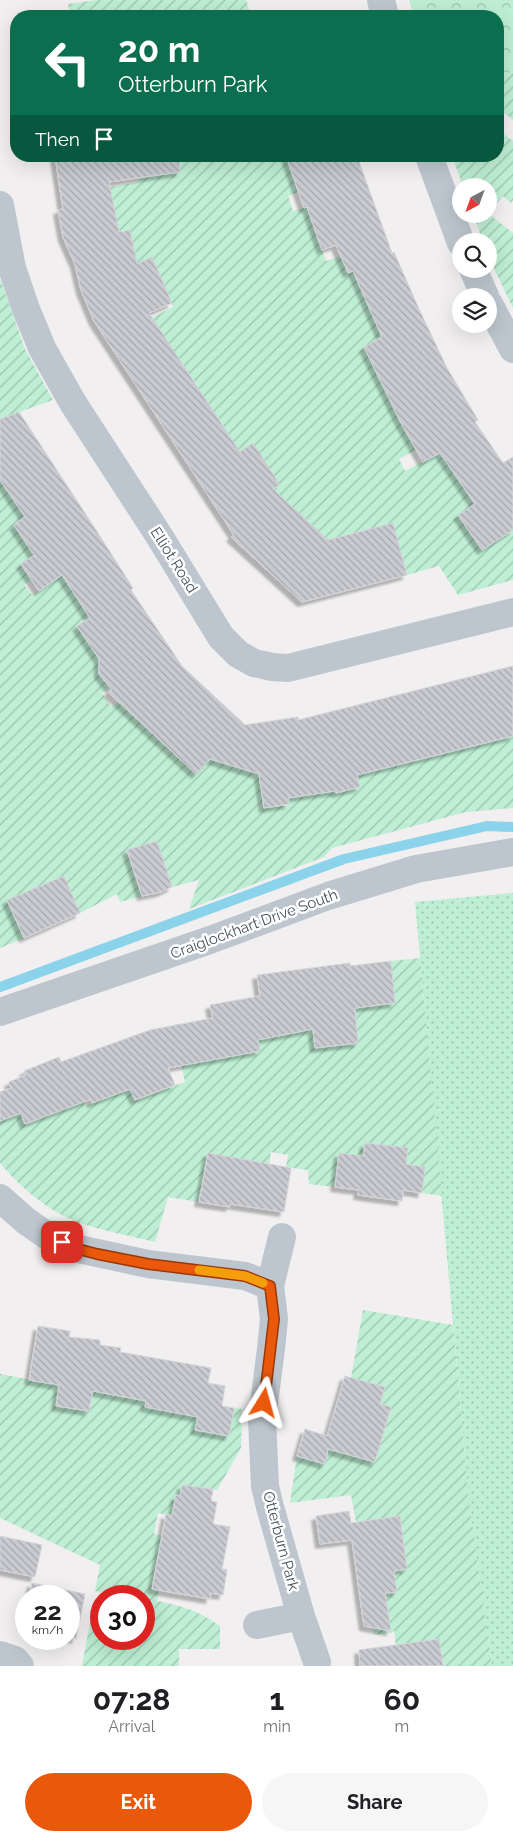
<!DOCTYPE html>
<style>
body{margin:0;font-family:Raleway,sans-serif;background:#f6f6f6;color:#202124;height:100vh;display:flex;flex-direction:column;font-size:19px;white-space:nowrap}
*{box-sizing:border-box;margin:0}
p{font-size:16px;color:#757577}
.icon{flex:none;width:28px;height:28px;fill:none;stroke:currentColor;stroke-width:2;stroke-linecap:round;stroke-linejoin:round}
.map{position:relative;height:1666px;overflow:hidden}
.drawer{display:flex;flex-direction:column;background:#fff;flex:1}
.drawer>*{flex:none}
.banner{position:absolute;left:10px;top:10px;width:494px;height:152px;border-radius:20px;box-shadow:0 5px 20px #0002;background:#0b6e4f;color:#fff;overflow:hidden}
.needle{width:32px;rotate:221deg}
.tools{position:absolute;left:452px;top:178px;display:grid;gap:10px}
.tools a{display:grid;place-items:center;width:45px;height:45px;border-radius:50%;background:#fff;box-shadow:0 5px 20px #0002;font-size:25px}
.speed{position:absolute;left:15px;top:1585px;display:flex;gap:10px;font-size:25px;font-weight:700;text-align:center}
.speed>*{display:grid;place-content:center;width:65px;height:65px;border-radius:50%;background:#fff;box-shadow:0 5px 20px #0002;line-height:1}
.speed small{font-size:12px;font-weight:400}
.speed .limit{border:8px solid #d22;background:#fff;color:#111}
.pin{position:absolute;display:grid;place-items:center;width:42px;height:42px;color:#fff;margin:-21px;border-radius:10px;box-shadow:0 2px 8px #0006}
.me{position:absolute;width:55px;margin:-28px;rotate:8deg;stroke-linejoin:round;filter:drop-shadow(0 0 4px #0008)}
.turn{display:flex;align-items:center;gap:18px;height:105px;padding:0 25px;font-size:22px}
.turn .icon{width:65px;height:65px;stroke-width:2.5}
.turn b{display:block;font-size:35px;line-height:42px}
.then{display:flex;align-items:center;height:48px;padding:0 25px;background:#0003;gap:10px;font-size:19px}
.eta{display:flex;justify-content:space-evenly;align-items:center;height:85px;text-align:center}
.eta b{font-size:30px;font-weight:700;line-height:35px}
.primary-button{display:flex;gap:10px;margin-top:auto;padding:10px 25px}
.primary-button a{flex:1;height:58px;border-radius:30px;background:#ea580c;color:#fff;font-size:20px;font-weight:700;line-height:58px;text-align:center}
.primary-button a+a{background:#f6f6f6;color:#202124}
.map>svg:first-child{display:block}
.forest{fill:url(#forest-crowns)}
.park{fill:url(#park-dots)}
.garden{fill:url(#garden-furrows)}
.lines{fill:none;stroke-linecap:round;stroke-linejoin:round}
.stream{stroke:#8bd3eb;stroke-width:10}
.building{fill:url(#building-back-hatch);stroke:#d3d5da;filter:url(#shadow)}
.street{stroke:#bdc6ce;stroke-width:28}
.route-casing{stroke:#983908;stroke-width:12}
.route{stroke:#ea580c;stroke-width:9}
.slow{stroke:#f59e0b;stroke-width:9}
.labels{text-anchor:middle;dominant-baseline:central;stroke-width:5;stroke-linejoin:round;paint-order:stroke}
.street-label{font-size:15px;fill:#47515c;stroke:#fff}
</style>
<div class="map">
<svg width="513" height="1666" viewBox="0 0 513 1666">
<defs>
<pattern id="forest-crowns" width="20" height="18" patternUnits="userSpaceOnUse" patternTransform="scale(1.25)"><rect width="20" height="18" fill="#beeed3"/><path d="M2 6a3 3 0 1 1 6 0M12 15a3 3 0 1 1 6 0" fill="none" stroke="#9cc3ae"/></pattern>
<pattern id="park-dots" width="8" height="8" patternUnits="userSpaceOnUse" patternTransform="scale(1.25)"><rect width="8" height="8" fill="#beeed3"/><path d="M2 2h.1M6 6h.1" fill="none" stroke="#9cc3ae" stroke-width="1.8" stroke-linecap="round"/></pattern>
<pattern id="garden-furrows" width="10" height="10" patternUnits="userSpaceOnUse" patternTransform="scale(1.25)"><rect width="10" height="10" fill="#beeed3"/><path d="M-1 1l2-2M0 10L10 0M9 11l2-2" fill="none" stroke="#9cc3ae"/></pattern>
<pattern id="building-back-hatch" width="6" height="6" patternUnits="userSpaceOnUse" patternTransform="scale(1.25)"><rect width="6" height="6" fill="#c9cbd1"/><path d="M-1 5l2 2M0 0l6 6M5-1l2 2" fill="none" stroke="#a5a7ad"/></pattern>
<filter id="shadow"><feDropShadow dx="-4.5" dy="4.5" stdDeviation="1" flood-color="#0004"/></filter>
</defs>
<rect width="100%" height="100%" fill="#f1efef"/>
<!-- forest -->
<path class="forest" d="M409,0h104v73l-15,-1v-56h-84z"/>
<!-- park -->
<path class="park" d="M513,893v773h-21l-23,-165 -54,-599z"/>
<!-- garden -->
<path class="garden" d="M96,0h150l5,16h-129l-1,-5 -34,5h-17l-2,-12z
M498,72l15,1v47l-15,-12z
M498,130l15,11v59l-2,3 -8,-7 -14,17v-27h-26l-11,-30h46z
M135,156h151l12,36 -10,4 5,15 32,-10 -12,24 13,36 15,-5 7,16 5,-1 29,66 -18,10 19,39 59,-28 13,24 -39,22 -13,24 8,13 10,-5 5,8 -27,15 6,12 76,-40 15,22 -19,12 7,11 -20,13 10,15 -15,11 23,35 31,-20v50l-55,15 -19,-29 -32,9 -14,-52 -47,12 -15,12 -81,-27 -16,15 -9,-14 55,-36 -27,-41 -37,24 -18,-78 -40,-63 -21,-2 36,-18 -21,-49 -45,18 28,-23 -5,-23 -11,1 -7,-32 -27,-8 54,-9z
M473,214h16l24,19v75l-24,-50v-17h-6z
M0,278l25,71 28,51 -53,19z
M59,472l2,4 -23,15 8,12 -32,22 9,14 11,-7 11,16 -24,16 10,16 -7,5 8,10 30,-20 27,42 -12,9 48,51 -23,16 9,14 25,-17 102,39 15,1 12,78 24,-3 -3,-16 47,-8 3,12 24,-6 -3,-12 94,-23 2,-35 8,32 34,-8 18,-26v93l-47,4 -134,36 -8,9 -135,52 10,-29 -27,7 -15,-46 -30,10 15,45 -22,6 -3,-8 -37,19 -16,-37 -56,24 16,38 -24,10v-468l14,21z
M420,958l22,238 -20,-3 3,-26 -19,-3 2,-16 -43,-5 -2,13 -24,-3 -4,34 -26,-3 -1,-14 -22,-3 2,-12 -17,-3 -2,12 -61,-11 -9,49 -31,-5 -13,45c-24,-6 -51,-11 -75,-19 -31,-11 -59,-35 -80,-60v-42l21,-8 5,11 58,-23 1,5 45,-17 5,11 50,-18 -13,-57 11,-1 8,39 67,-23 52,-42 5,50 43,-5 -3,-35 40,-5 -4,-42z
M363,1310l90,15 16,176 23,165h-49l-4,-27 -43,6 -2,-15 -3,3 -17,2 -6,-39 29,-4 -3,-21 13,-2 -7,-53 -44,6 -5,-27 -61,8 7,-47 27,8 8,-27 10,16 33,9 16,-55 -11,-3 5,-17 -34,-9z
M133,1373l17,4 -5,30 53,10 -2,13 33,6 5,-28 8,1 -1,39 -24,42 -34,-5 -2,11 -5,-1 -4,21 -14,-3 -4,21 8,2 -8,39 7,2 -4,24c27,5 41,10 63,25v23h-41v17h-97l11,-60 8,1v32h43v-43h-25l-24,-5 5,-26 -100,-47v-144l59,11 -3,21 33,5 4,-20 35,7z"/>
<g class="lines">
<!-- stream -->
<path class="stream" d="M0,987l344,-128 143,-33 26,1"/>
</g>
<!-- building -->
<path class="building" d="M55,156h124l1,16 -71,10 10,50 11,-2 7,34 15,-7 20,46 -23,10 91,139 13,-9 27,42 -7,4 55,51 65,-17 14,52 -105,27 -71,-65 3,-2 -140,-214 -13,-31 -6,-26 -12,-27 -5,-27 5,-1z
M286,156h71l35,97 2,-1 25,57 28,59 31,52 -3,2 28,41 10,-6v73l-31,20 -24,-35 17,-11 -35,-51 -17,9 -22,-39 -37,-76 18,-10 -29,-66 -5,2 -12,-28 -14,5 -15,-43 -3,1z
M19,412l77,118 37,58 -2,2 51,76 63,59 53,-8v3l215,-54v70l-156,39 3,12 -24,6 -1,-2 -47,7 1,6 -25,4 -5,-34 -49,-15 -14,15 -88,-82 4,-2 -13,-16v-15l-22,-33 13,-8 -28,-43 -23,16 -18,-27 13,-9 -20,-30 11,-8 -25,-37v-61z
M157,841l15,46 -11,5 -19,4 -15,-46z
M64,876l16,37 -56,25 -17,-38z
M391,961l4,42 -40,5 3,35 -43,5 -2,-19 -55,11 2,11 -92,17 7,17 -40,15 -5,-11 -38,14 -1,-4 -66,25 -4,-11 -21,8v-29l11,-4 -2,-6 17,-7 -2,-4 35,-14 2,5 89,-32 63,-12 -3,-13 50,-9 -3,-21 93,-12v3z
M365,1143l43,5 -2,16 19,3 -3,26 -19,-3 -1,11 -44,-6 1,-5 -24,-3 4,-34 24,3z
M208,1153l83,15 -7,44 -54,-8v3l-31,-5z
M38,1326l32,5 -1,6 31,3v5l21,3 -1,4 91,16 -3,15 17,3 -3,20 12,2 -5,28 -34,-6 3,-13 -53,-10 1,-6 -53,-10 -4,20 -33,-5 3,-21 -30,-5z
M345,1376l40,11 -5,17 11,3 -16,55 -47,-13 -3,15 -28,-8 8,-27 22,7z
M182,1485l31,4 -2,12 6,1 -4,22 17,3 -8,42 5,1 -4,25 -12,-2 -1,6 -58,-10 14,-75 6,2 4,-21 4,1z
M349,1511l2,12 49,-7 7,53 -13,2 3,21 -12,1 6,38 -27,-5 -12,-86 -32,4 -4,-28z
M0,1536l42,9 -7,32 -35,-7z
M32,1583l53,11 -9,45 -7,-2v-41h-40z
M439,1639l4,27h-83l-1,-16z"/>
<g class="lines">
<!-- street -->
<path class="street" d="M381,0l4,16
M429,156l32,87
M0,205l12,63 14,41 16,39 31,55 85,131 63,103 17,17 16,9 18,4 16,1 225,-56
M473,269l12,27
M489,304l24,45
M0,1012l210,-72 118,-44 88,-27 97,-17
M0,1198l26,23 23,16 25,11 74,16 97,12 25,10 4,33 -3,30 -9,70 3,67 5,21 31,109 16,46
M270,1286l12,-49
M257,1625l44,-9
M0,1655l15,5 5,6"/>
</g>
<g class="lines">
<!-- route casing -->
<g class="route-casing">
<path id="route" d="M62,1242l12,6 23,6 51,10 97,12 25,10 4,33 -10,84"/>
</g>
<!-- route -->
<use href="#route" class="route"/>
<!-- slow -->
<path class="slow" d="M199,1270l46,6 18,7"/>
</g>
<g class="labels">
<!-- street labels -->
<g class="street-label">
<text transform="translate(174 560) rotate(58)">Elliot Road</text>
<text transform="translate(254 924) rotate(-20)">Craiglockhart Drive South</text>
<text transform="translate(281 1541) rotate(75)">Otterburn Park</text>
</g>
</g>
</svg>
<div class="tools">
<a><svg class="needle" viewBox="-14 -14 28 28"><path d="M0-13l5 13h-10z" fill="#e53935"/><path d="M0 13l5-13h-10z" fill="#757577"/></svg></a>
<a><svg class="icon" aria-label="search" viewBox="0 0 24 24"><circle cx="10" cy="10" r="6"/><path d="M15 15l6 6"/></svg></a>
<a><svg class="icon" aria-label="layers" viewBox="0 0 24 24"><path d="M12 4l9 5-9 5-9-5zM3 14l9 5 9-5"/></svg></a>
</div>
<div class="speed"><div>22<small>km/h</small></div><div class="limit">30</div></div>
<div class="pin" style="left:62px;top:1242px;background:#d93025"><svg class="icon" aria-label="arrive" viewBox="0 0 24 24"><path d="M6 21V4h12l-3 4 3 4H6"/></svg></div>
<svg class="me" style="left:264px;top:1403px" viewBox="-20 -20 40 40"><path d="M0-17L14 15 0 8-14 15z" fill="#ea580c" stroke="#fff" stroke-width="4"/></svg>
<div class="banner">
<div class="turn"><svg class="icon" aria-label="left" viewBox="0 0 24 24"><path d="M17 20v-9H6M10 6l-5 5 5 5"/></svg><div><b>20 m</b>Otterburn Park</div></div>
<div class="then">Then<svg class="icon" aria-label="arrive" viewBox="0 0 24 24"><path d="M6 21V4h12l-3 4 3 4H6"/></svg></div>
</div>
</div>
<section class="drawer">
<div class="eta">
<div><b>07:28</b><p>Arrival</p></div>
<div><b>1</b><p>min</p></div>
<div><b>60</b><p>m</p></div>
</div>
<div class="primary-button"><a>Exit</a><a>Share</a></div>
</section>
